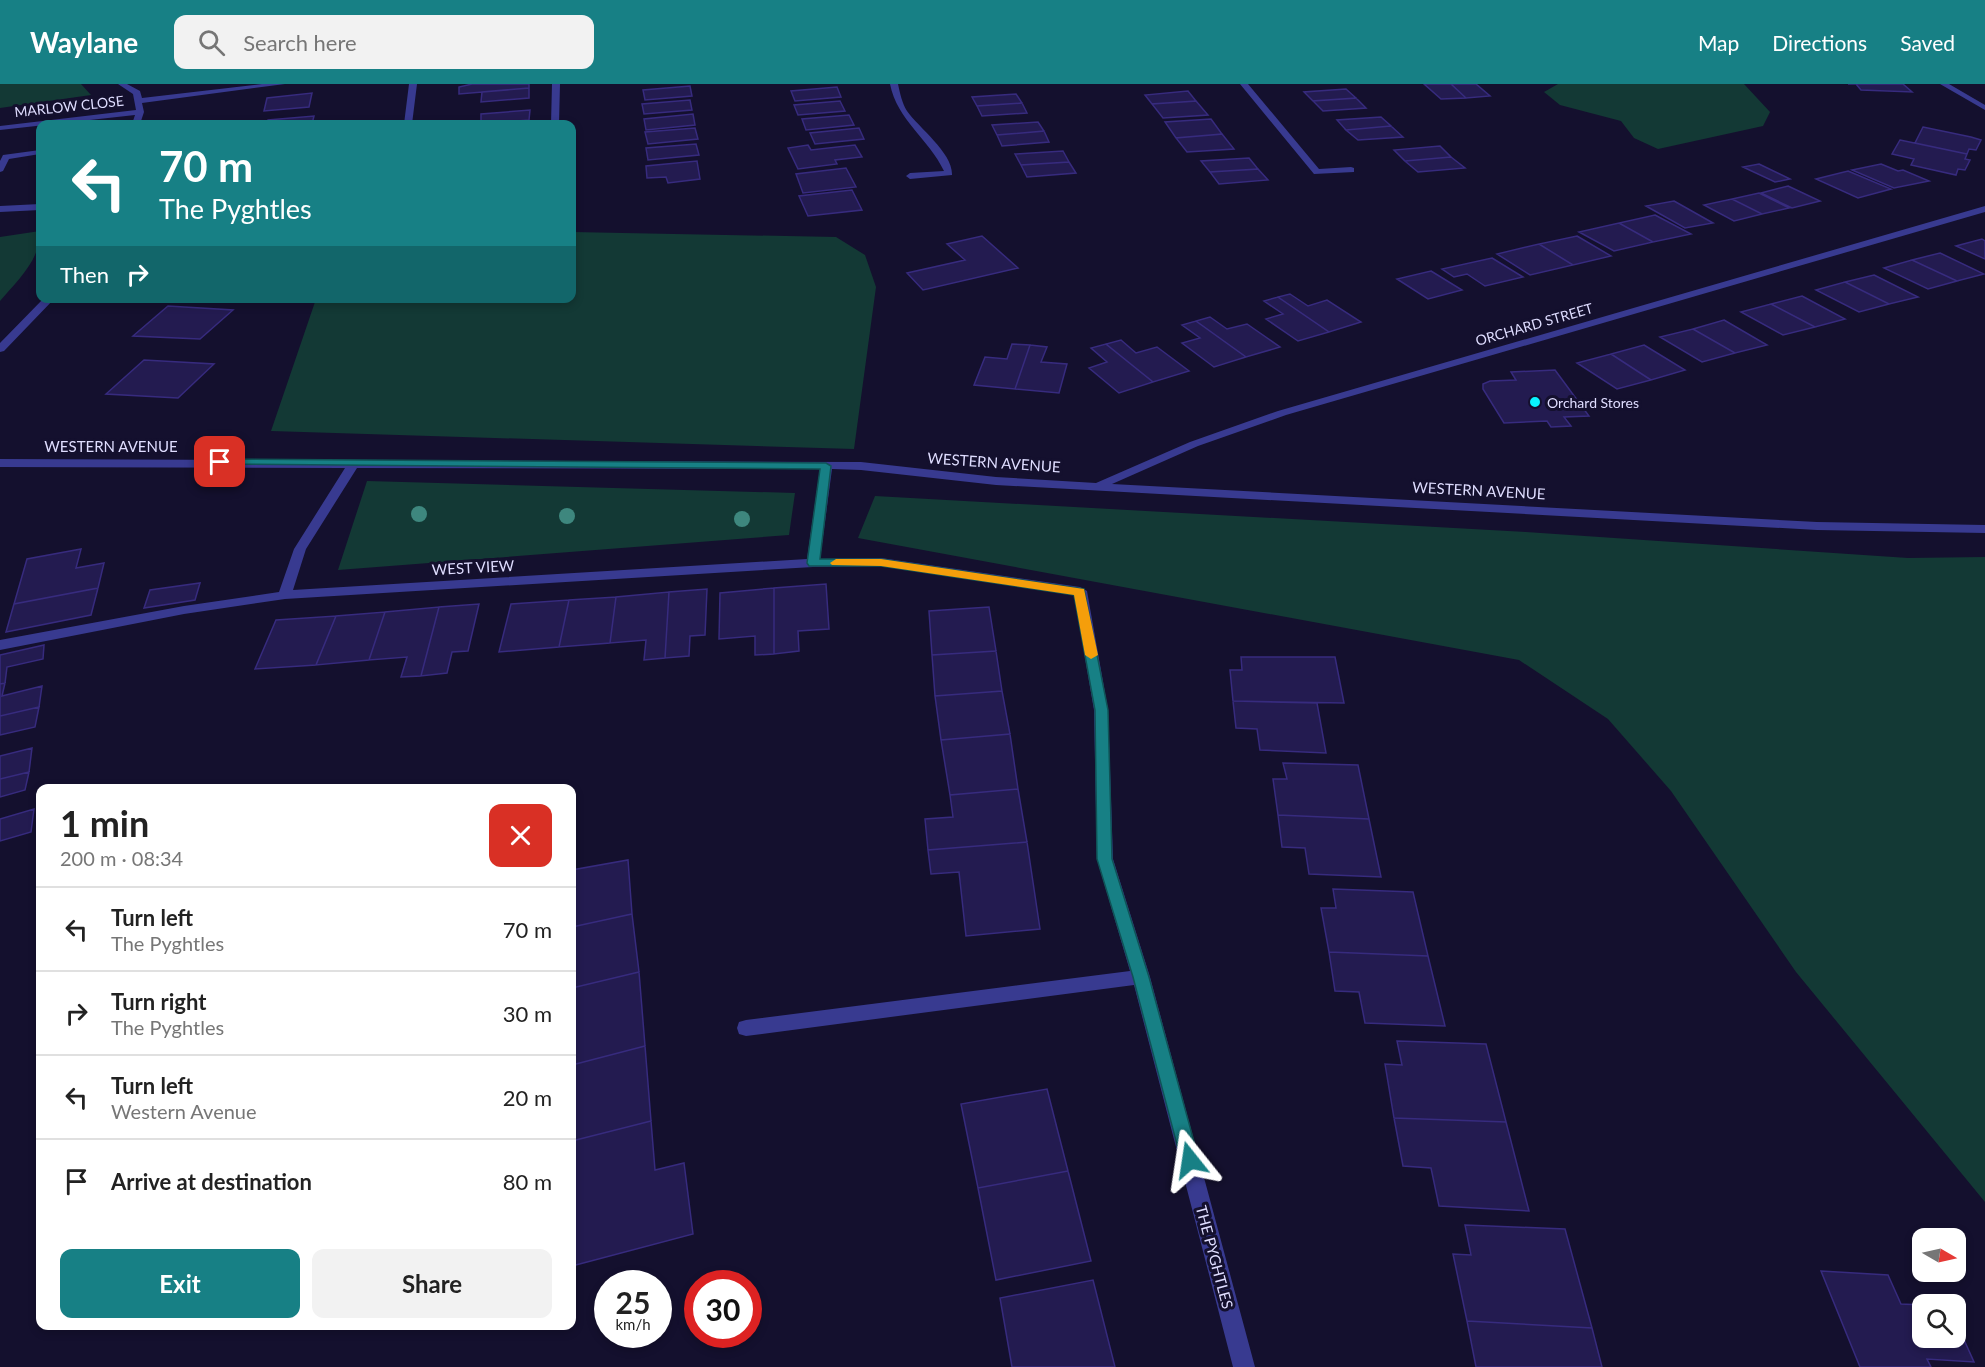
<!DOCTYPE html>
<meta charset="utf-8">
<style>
body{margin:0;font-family:Lato,sans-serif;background:#f2f2f2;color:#222;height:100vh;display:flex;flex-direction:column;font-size:22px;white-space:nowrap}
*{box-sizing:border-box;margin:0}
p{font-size:20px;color:#767676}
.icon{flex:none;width:33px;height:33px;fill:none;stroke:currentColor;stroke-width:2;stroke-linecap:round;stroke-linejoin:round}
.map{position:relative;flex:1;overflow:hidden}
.side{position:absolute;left:36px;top:700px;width:540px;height:546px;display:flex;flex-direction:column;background:#fff;border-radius:12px;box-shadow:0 3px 9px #0003}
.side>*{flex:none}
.banner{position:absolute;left:36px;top:36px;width:540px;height:183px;border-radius:12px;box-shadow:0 3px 9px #0003;background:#178085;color:#fff;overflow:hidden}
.needle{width:39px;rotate:99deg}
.fabs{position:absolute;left:1912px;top:1144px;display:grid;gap:12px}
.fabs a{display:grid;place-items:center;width:54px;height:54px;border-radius:12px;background:#fff;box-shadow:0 3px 9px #0003;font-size:30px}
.speed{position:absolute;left:594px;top:1186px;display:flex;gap:12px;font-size:30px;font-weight:700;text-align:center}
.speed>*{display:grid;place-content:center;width:78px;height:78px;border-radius:50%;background:#fff;box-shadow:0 3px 9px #0003;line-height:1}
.speed small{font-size:15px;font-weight:400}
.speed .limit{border:9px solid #d22;background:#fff;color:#111}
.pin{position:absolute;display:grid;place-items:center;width:51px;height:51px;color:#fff;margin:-26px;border-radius:12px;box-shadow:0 3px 9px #0006}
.me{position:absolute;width:66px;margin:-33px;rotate:345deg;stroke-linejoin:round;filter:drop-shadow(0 0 4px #0008)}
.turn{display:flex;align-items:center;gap:21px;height:126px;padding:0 24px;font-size:27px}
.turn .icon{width:78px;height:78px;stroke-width:2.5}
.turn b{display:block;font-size:42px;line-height:51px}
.then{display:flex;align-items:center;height:57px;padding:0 24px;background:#0003;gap:12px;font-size:22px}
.round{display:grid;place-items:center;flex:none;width:63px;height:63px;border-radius:12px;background:#f2f2f2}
.headline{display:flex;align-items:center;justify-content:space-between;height:102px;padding:0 24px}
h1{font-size:36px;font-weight:700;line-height:45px}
.action{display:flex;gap:12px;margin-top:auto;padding:12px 24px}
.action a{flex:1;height:69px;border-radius:12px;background:#178085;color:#fff;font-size:24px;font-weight:700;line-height:69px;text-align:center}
.action a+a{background:#f2f2f2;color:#222}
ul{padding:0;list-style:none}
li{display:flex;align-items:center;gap:18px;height:84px;padding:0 24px;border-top:2px solid #e0e0e0}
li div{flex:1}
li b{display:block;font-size:22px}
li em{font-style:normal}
header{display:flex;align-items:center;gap:36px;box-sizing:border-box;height:84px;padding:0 30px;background:#178085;color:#fff}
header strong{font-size:28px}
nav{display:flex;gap:33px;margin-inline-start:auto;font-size:21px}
.search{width:420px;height:54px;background:#f2f2f2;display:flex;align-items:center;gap:15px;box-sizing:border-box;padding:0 21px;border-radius:12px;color:#767676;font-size:22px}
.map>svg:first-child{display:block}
.green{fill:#133935}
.building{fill:#231b50;stroke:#372b7e;stroke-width:1.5}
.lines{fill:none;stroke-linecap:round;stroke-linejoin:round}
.minor{fill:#383a90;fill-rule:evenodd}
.tree{fill:#3e877e}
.route{fill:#178085;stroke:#0f5356;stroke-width:1.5}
.slow{fill:#f59e0b}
.poi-dot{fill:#09f3ff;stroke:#14102e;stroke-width:2}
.labels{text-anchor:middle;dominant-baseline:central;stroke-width:6;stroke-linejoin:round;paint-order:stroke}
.far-street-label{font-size:14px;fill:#dfddff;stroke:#14102e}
.far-poi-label{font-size:14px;fill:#dfddff;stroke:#14102e;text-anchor:start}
.street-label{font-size:15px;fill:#dfddff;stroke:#14102e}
</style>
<header>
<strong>Waylane</strong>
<div class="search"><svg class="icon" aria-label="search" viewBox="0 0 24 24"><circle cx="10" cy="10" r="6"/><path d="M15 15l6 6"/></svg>Search here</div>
<nav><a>Map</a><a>Directions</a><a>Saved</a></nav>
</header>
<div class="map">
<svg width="1985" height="1283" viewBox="0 0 1985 1283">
<rect width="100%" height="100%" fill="#14102e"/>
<!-- green -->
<path class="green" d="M0,0h81l10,11 -91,13z
M1558,0h186l26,28 -7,14 -105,23 -24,-11 -13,-17 -61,-16 -16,-13z
M40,147c1,28 -22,49 -40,70v-64z
M572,148l264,5 29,18 11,32 -22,162 -583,-18 45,-132 256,-1z
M367,397l428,12 -6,42 -451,35z
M875,412l651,36 382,26 77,-1v645l-189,-230 -125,-181 -63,-72 -89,-59 -661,-122z"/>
<!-- building -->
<path class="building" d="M472,0h57v4l-70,6v-7z
M1424,0h27l15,14 -25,1z
M1451,0h25l14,12 -24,2z
M1848,0h55l9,8 -51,-2 -5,-6z
M690,2l2,10 -47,4 -2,-10z
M837,3l4,10 -46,4 -4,-10z
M529,4v10l-48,4 1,-10z
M1346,5l10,9 -43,3 -9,-9z
M1188,7l8,10 -44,3 -7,-9z
M312,9l-3,14 -45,4 3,-13z
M1016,10l6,9 -45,3 -5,-9z
M1356,14l10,10 -43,3 -10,-10z
M690,16l2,10 -48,4 -2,-10z
M840,17l5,10 -47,4 -4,-10z
M1196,17l12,14 -45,3 -11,-14z
M1022,19l5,10 -45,3 -5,-10z
M530,26l-1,10 -48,4v-10z
M693,30l2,11 -49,5 -2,-11z
M849,31l5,10 -48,5 -4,-11z
M314,32l-2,8h-45l1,-4z
M1381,33l10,9 -45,4 -9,-10z
M1211,35l11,15 -46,4 -11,-16z
M529,36v4h-48z
M1038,38l6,9 -47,4 -5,-10z
M1391,42l12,11 -45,3 -12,-10z
M1923,43l48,10 10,3 -5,10 -7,-1 -2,5 -52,-11z
M695,44l3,11 -50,5 -3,-12z
M859,44l5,11 -49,5 -5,-11z
M1044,47l5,11 -47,4 -5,-11z
M1222,50l12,15 -47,3 -11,-14z
M1900,56l67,14 -2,5 5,1 -5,10 -7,-1 -2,6 -45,-10 3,-6 -22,-5z
M696,60l3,11 -51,5 -2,-12z
M808,61l3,5 44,-5 7,12 -27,3 2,4 -39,5 -10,-21z
M1440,62l11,11 -46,4 -11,-11z
M1063,67l6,11 -48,3 -6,-11z
M1451,73l14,11 -47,4 -13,-11z
M1249,74l9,11 -48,3 -9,-11z
M697,77l3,18 -32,4 -2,-6 -19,1 -1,-12z
M1069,78l7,11 -49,4 -6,-12z
M1759,80l31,15 -15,3 -32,-15z
M1881,80l17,7 5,-1 26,11 -35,7 -42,-18z
M846,84l10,19 -53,6 -7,-19z
M1258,85l10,11 -49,4 -9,-12z
M1848,87l43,18 -33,9 -42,-19z
M1788,102l32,15 -28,7 -31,-15z
M852,106l10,20 -54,6 -9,-20z
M1759,109l30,15 -27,6 -30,-15z
M1732,115l30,15 -28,7 -30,-16z
M1674,117l39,22 -28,5 -39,-22z
M1655,131l36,19 -38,8 -34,-19z
M1619,139l34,19 -39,9 -35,-19z
M982,152l36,32 -95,22 -16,-17 58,-13 -18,-16z
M1577,152l34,20 -38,9 -34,-21z
M1982,155l3,2v18l-29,-13z
M1539,160l34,21 -43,10 -33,-21z
M1940,169l44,21 -27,7 -45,-21z
M1492,174l31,19 -38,9 -18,-12 -13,3 -12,-8z
M1912,176l45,21 -29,8 -44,-21z
M1431,187l31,19 -34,9 -31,-20z
M1874,191l44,22 -29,7 -44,-22z
M1845,198l44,22 -30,8 -43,-22z
M1290,210l18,12 19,-6 34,22 -32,10 -51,-35z
M1802,212l43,23 -30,8 -44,-23z
M1278,213l51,35 -31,9 -32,-22 17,-5 -19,-13z
M1771,220l44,23 -32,8 -42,-23z
M168,222l65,4 -33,29 -67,-3z
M1210,233l17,12 20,-5 33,23 -34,10 -50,-36z
M1724,236l43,25 -32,8 -42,-24z
M1196,237l50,36 -32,10 -32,-24 18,-5 -18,-13z
M1693,245l42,24 -33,9 -42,-25z
M1121,256l15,13 21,-6 32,24 -36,11 -47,-38z
M1012,260l18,1 -15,44 -41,-4 11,-28 22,2z
M1106,260l47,38 -34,11 -30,-25 18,-6 -16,-14z
M1030,261l17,2 -6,15 26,2 -8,29 -44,-4z
M1644,261l41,25 -34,10 -40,-26z
M1611,270l40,26 -34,9 -40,-26z
M144,276l70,4 -36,34 -72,-4z
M1555,286l34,46 -25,1 7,9 -20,1 -4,-6 -43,2 -21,-34v-5l7,-3 26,-1 -5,-8z
M81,465l-5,19 28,-5 -6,25 -84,16 13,-45z
M200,499l-5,17 -51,8 6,-18z
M826,500l3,45 -31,2 1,20 -25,3v-66z
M98,504l-7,27 -85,17 8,-28z
M774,504v66l-19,1v-19l-36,3 1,-46z
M707,505l-2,46 -15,1 -1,20 -24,2 4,-66z
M669,508l-4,66 -21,2 2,-20 -36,3 6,-46z
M616,513l-6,46 -51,4 10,-47z
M569,516l-10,47 -60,5 12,-48z
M479,520l-11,47 -16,1 -5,21 -26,3 18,-69z
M439,523l-18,69 -20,1 6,-20 -38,3 16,-48z
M989,523l7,44 -64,4 -3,-44z
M385,528l-16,48 -53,5 20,-49z
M336,532l-20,49 -61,4 21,-49z
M44,561l-1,14 -36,8 -2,16 -5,1v-29z
M996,567l6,40 -67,5 -3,-41z
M1241,573h94l9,46 -111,-2 -3,-31h12z
M5,599l-3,13 40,-10 -3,21 -39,9v-32z
M1002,607l8,43 -69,6 -6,-44z
M1233,617l84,2 9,50 -66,-3 -3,-21 -21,-1z
M39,623l-4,20 -35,8v-19z
M1010,650l8,55 -68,6 -9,-55z
M32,664l-3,24 -29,7v-23z
M1283,679l75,2 11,54 -91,-4 -5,-36h14z
M29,688l-4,18 -25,7v-18z
M1018,705l9,53 -99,8 -3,-31 28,-2 -3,-22z
M34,725l-3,23 -31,9v-22z
M1278,731l91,4 12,58 -72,-3 -4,-26 -23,-1z
M1027,758l13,87 -74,7 -7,-64 -28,2 -3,-24z
M628,776l4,54 -60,13v-57z
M1333,805l80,3 15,64 -99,-4 -8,-44h15z
M632,830l7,58 -67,16v-61z
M1329,868l99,4 17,70 -80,-3 -6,-31 -24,-1z
M639,888l6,74 -73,19v-77z
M1397,957l89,3 20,78 -112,-4 -9,-54 17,1z
M645,962l6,75 -79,20v-76z
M1047,1005l21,82 -90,17 -17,-84z
M1394,1034l112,4 23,89 -90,-5 -8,-38 -28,-2z
M651,1037l4,49 29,-7 9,71 -121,32v-125z
M1068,1087l23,90 -95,19 -18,-92z
M1465,1141l100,4 27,99 -125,-7 -14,-67 18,1z
M1821,1187l67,4 13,29 22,1v33h33v-16l18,40 -47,-3 4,8h-71z
M1093,1196l22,87h-103l-12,-69z
M1467,1237l125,7 10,39h-126z"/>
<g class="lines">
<!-- minor -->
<path class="minor" d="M118,0h9l13,7 2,7 120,-14h23l-143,19 2,9 -4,12h-8l3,-9 -135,15v-4l136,-16 -3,-16z
M409,0h8l-5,40h-8z
M552,0h8l-1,40h-8z
M890,0h8c2,9 4,19 9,27 12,17 46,42 45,64l-42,4 -4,-3 4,-3 34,-2c-15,-32 -47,-51 -54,-87z
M1240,0h8l71,85 32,-2 3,1v4l-40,2z
M1940,0h9l36,21v5z
M40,66v4l-31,5 -6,12 -3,1v-11l3,-6z
M40,120v6l-40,2v-6z
M1985,122v6l-699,203 -88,31 -86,38 705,38 168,3v8l-168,-3 -821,-45 -135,-15 -29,-1 -12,90 61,-1 199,29 7,4 21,119 5,149 37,118 105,390h-22l-99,-382 -388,51 -7,-2 -2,-6 2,-6 7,-2 384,-49 -33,-112 -3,-149 -20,-116 -193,-28 -68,1 -528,32 -101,15 -184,36v-10l184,-34 95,-14 15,-43 51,-81 -345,-1v-8l861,3 135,15 100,6 94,-41 88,-31zM357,384l463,1 -13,90 -514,31 13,-41z
M44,214h11l-51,53 -4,1v-9z"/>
</g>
<!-- trees -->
<g class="tree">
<circle cx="419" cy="430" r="8"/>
<circle cx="567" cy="432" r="8"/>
<circle cx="742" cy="435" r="8"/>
</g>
<!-- route -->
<path class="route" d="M220,375l606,4 5,3 -11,93h61l203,30 24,121 4,149 37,118 50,183 -3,6 -6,3 -7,-3 -2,-6 -48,-183 -36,-118 -2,-149 -21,-115 -193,-29h-72l-2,-3 13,-94 -604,-5 -1,-2z"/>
<!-- slow -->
<path class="slow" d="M836,475h45l203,30 14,66 -7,4 -6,-4 -11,-60 -193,-29 -49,-1 -2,-2z"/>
<!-- markers -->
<circle class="poi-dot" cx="1535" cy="318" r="6"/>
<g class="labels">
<!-- far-street labels -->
<g class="far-street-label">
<text transform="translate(69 22) rotate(-6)">MARLOW CLOSE</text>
<text transform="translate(1534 240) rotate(-16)">ORCHARD STREET</text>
</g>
<!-- far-poi labels -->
<g class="far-poi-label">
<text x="1547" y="318">Orchard Stores</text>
</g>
<!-- street labels -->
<g class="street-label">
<text x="111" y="362">WESTERN AVENUE</text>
<text transform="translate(994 378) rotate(4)">WESTERN AVENUE</text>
<text transform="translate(1479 406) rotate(3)">WESTERN AVENUE</text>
<text transform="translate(473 483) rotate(-3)">WEST VIEW</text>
<text transform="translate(1215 1173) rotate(75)">THE PYGHTLES</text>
</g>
</g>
</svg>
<div class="fabs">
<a><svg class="needle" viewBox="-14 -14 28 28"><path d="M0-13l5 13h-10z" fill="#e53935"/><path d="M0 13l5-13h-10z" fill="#767676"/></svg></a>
<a><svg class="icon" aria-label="search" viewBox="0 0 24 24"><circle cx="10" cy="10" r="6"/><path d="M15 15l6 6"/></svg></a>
</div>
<div class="speed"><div>25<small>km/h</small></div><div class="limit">30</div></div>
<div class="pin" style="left:220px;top:378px;background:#d93025"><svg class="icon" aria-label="arrive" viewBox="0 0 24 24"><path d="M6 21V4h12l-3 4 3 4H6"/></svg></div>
<svg class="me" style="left:1190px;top:1076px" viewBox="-20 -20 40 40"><path d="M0-17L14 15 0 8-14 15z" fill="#178085" stroke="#fff" stroke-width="4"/></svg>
<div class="banner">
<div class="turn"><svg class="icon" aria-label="left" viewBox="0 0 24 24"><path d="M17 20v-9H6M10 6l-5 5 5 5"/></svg><div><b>70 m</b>The Pyghtles</div></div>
<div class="then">Then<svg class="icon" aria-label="right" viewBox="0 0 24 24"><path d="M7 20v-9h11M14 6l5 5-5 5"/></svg></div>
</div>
<section class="side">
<div class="headline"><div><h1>1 min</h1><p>200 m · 08:34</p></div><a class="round" style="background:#d93025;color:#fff"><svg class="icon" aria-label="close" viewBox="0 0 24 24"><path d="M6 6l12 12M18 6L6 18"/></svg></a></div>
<ul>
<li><svg class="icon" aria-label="left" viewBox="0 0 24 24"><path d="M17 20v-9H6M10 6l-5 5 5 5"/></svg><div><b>Turn left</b><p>The Pyghtles</p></div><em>70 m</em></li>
<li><svg class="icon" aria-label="right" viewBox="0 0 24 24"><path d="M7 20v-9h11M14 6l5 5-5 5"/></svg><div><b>Turn right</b><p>The Pyghtles</p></div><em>30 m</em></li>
<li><svg class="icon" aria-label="left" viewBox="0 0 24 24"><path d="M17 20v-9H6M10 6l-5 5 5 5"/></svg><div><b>Turn left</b><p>Western Avenue</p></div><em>20 m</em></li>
<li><svg class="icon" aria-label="arrive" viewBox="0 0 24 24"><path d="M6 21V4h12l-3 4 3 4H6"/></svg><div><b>Arrive at destination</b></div><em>80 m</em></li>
</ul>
<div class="action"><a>Exit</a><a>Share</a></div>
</section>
</div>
